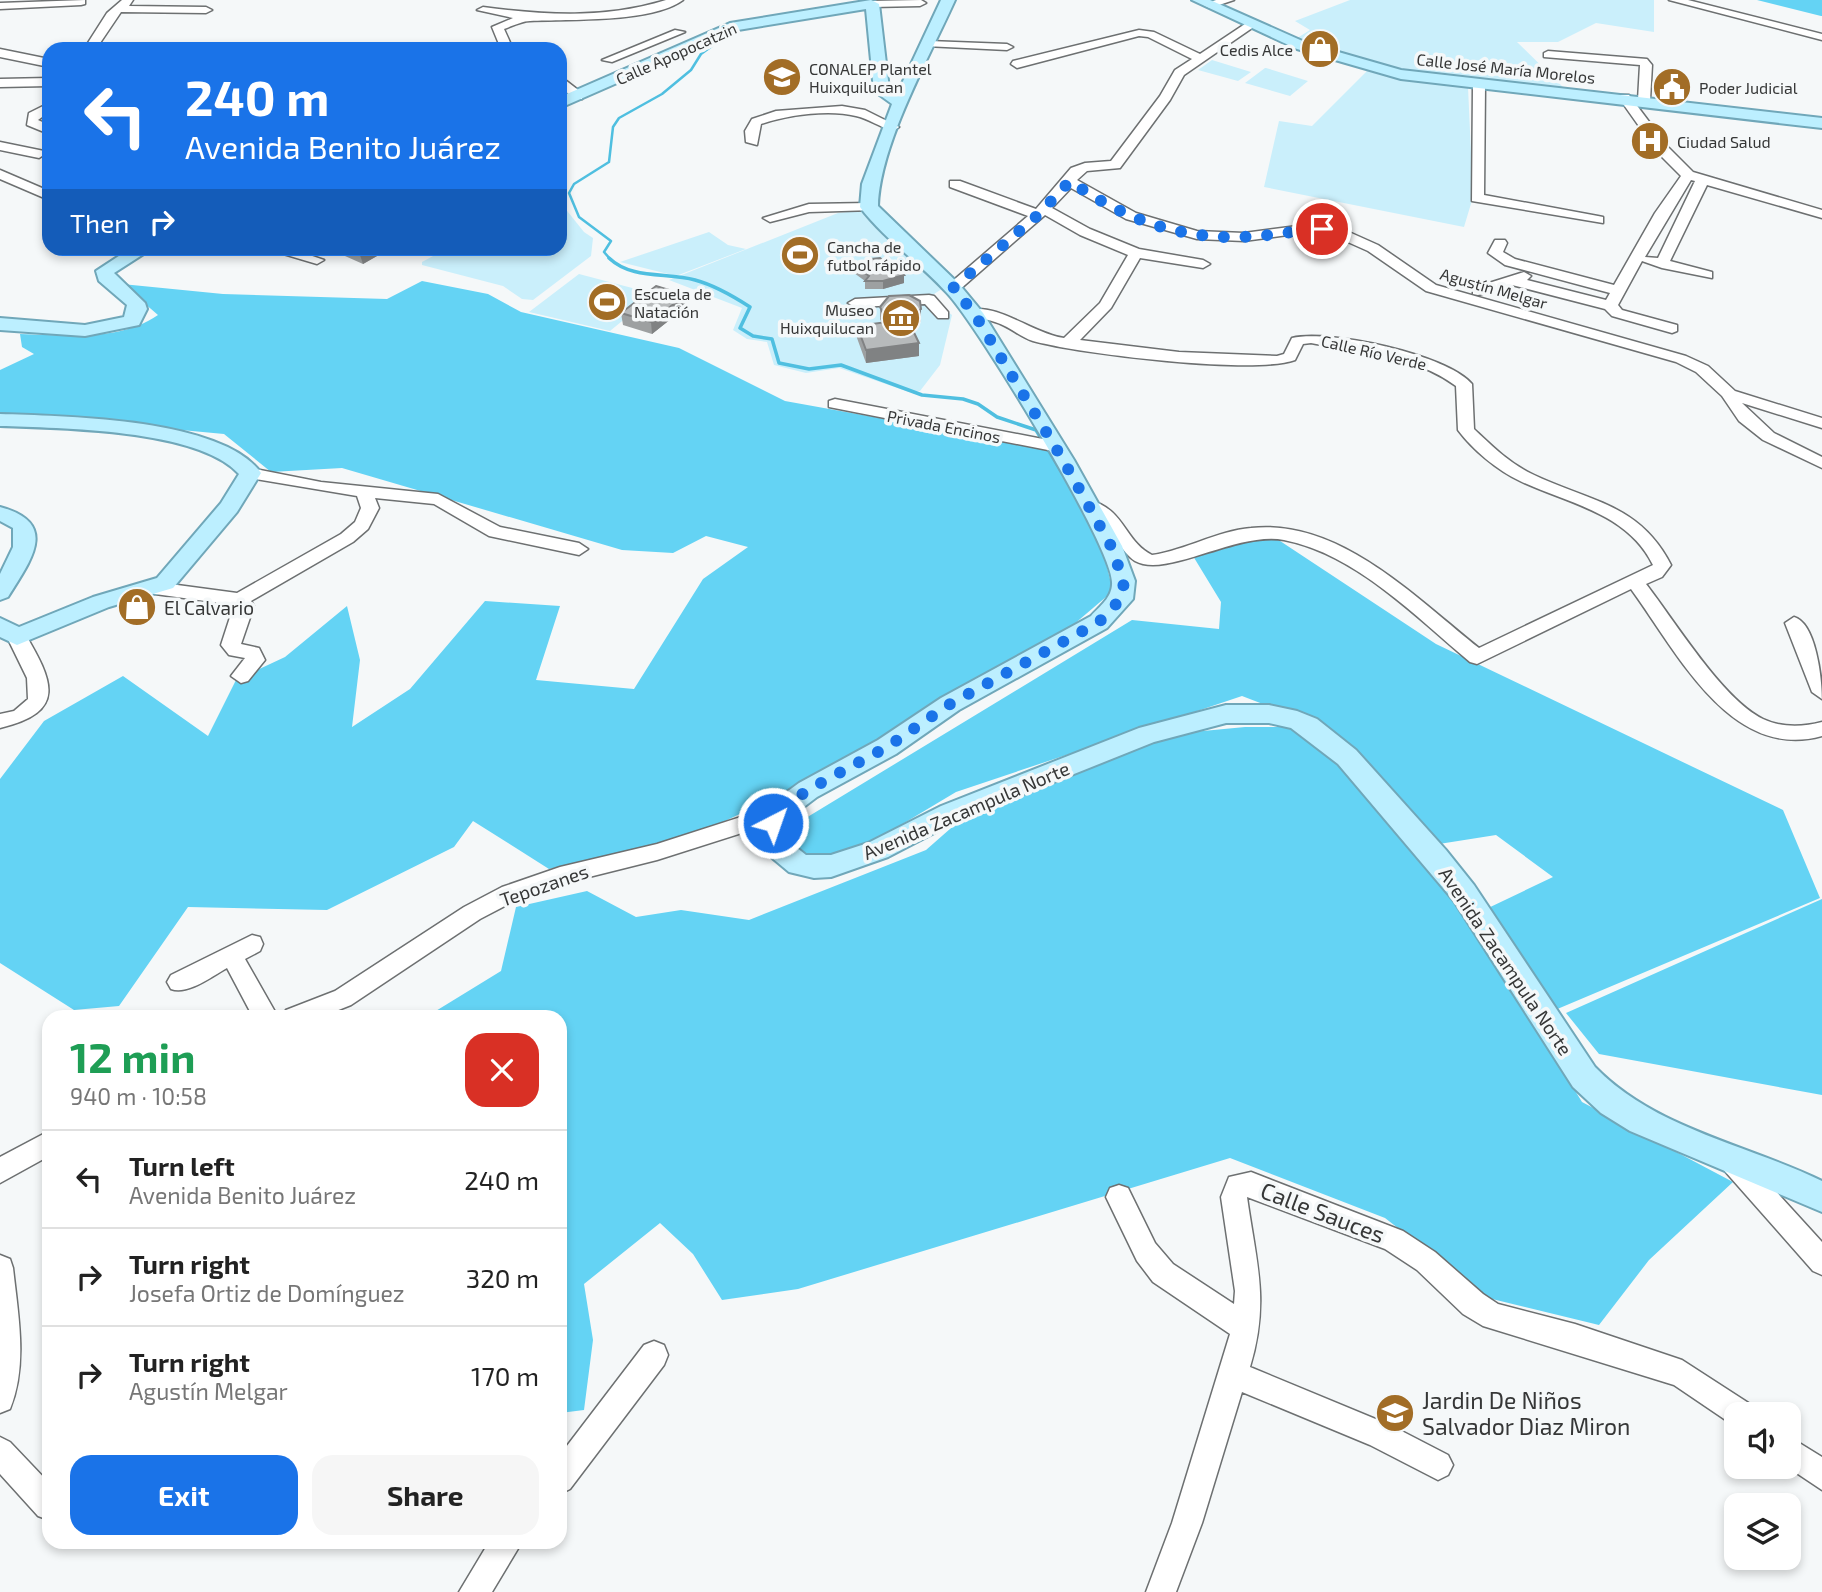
<!DOCTYPE html>
<meta charset="utf-8">
<style>
body{margin:0;font-family:"Exo 2",sans-serif;background:#f6f6f6;color:#222;height:100vh;display:flex;flex-direction:column;font-size:26px;white-space:nowrap}
*{box-sizing:border-box;margin:0}
p{font-size:23px;color:#767676}
.icon{flex:none;width:38px;height:38px;fill:none;stroke:currentColor;stroke-width:2;stroke-linecap:round;stroke-linejoin:round}
.map{position:relative;flex:1;overflow:hidden}
.panel{position:absolute;left:42px;top:1010px;width:525px;height:539px;display:flex;flex-direction:column;background:#fff;border-radius:21px;box-shadow:0 4px 10px #0003}
.panel>*{flex:none}
.banner{position:absolute;left:42px;top:42px;width:525px;height:214px;border-radius:21px;box-shadow:0 4px 10px #0003;background:#1a73e8;color:#fff;overflow:hidden}
.buttons{position:absolute;left:1724px;top:1402px;display:grid;gap:14px}
.buttons a{display:grid;place-items:center;width:77px;height:77px;border-radius:14px;background:#fff;box-shadow:0 4px 10px #0003;font-size:35px}
.pin{position:absolute;display:grid;place-items:center;width:60px;height:60px;color:#fff;margin:-30px;border:4px solid #fff;border-radius:50%;box-shadow:0 2px 7px #0007}
.me{position:absolute;width:77px;margin:-38px;rotate:41deg;stroke-linejoin:round;filter:drop-shadow(0 0 5px #0008)}
.turn{display:flex;align-items:center;gap:24px;height:147px;padding:0 28px;font-size:32px}
.turn .icon{width:91px;height:91px;stroke-width:2.5}
.turn b{display:block;font-size:49px;line-height:60px}
.then{display:flex;align-items:center;height:66px;padding:0 28px;background:#0003;gap:14px;font-size:26px}
.round{display:grid;place-items:center;flex:none;width:74px;height:74px;border-radius:21px;background:#f6f6f6}
.summary{display:flex;align-items:center;justify-content:space-between;height:119px;padding:0 28px}
h1{font-size:42px;font-weight:700;line-height:52px;color:#1e9e55}
.cta{display:flex;gap:14px;margin-top:auto;padding:14px 28px}
.cta a{flex:1;height:80px;border-radius:21px;background:#1a73e8;color:#fff;font-size:28px;font-weight:700;line-height:80px;text-align:center}
.cta a+a{background:#f6f6f6;color:#222}
ul{padding:0;list-style:none}
li{display:flex;align-items:center;gap:21px;height:98px;padding:0 28px;border-top:2px solid #e0e0e0}
li div{flex:1}
li b{display:block;font-size:26px}
li em{font-style:normal}
.map>svg:first-child{display:block}
.green{fill:#caeffb}
.forest{fill:#64d3f4}
.lines{fill:none;stroke-linecap:round;stroke-linejoin:round}
.stream-far1{stroke:#4fbfe0;stroke-width:2.5}
.stream{stroke:#4fbfe0;stroke-width:3.5}
.minor-casing{stroke:#6d7071;stroke-width:3}
.major-casing{stroke:#70a7b9;stroke-width:4}
.minor{fill:#fff;fill-rule:evenodd}
.major{fill:#bcefff;fill-rule:evenodd}
.wall{fill:#9da0a1}
.shaded-wall{fill:#808283}
.building{fill:#b7babb;stroke:#808283;stroke-width:2}
.route{stroke:#1a73e8;stroke-width:12;stroke-dasharray:0 21.6}
.labels{text-anchor:middle;dominant-baseline:central;stroke-width:7;stroke-linejoin:round;paint-order:stroke}
.far-poi-label{font-size:16px;fill:#363737;stroke:#f5f8f9;text-anchor:start}
.far-street-label{font-size:16px;fill:#363737;stroke:#f5f8f9}
.poi-label{font-size:19px;fill:#363737;stroke:#f5f8f9;text-anchor:start}
.street-label{font-size:19px;fill:#363737;stroke:#f5f8f9}
.near-street-label{font-size:23px;fill:#363737;stroke:#f5f8f9}
.near-poi-label{font-size:23px;fill:#363737;stroke:#f5f8f9;text-anchor:start}
</style>
<div class="map">
<svg width="1822" height="1592" viewBox="0 0 1822 1592">
<rect width="100%" height="100%" fill="#f5f8f9"/>
<!-- green -->
<path class="green" d="M1350,0h304v32l-58,-9 -38,19h-41l51,50 -90,-8 -100,-18 -84,-26 16,-10 -15,-9z
M1212,60l39,12 -13,9 -40,-11z
M1265,68h1l42,13 -18,15 -45,-13z
M1367,71l101,16 5,110 -9,30 -200,-40 15,-66 33,5z
M560,202l24,30 9,6 -2,18 -58,44 -11,-1 -19,-13 -81,-21v-3l24,-13 114,-1z
M864,210l81,77 -11,7 -1,6 19,15 -12,50 -20,26 -11,1 -70,-24 -33,5 -32,-8 -7,-23 -20,-3 -14,-9 9,-22 -73,-28 169,-67z
M709,232l19,13 18,4 -70,27 -56,-14z
M579,274l76,20 -45,37 -81,-19z"/>
<!-- forest -->
<path class="forest" d="M1757,0h65v16h-1z
M422,281l66,13 33,18 158,36 106,53 272,49 43,89 13,52 -47,40 -177,112 -204,97 -136,29 -76,-48 -19,26 -127,63 -139,-3 -69,99 -45,4 -74,-47v-184l44,-58 79,-45 85,60 28,-56 49,-23 62,-51 13,54 -8,67 58,-38 75,-88 75,5 -24,74 98,9 69,-110 45,-32 -42,-11 -33,17 -51,-3 -280,-82 -71,4 -47,-38 -224,-21v-43l34,-16 -12,-7 -2,-13c45,1 99,8 138,-19l-36,-31 101,10 164,5z
M1271,535l165,109 347,166 37,88 -265,112 -71,-100 69,-33 -57,-42 -57,9 -122,-119 -75,-29 -286,96 -97,58 -73,16 10,-42 336,-204 87,9 2,-27 -28,-46z
M1245,727h62l62,58 110,149 103,168 151,80 -84,78 -50,65 -111,-27 -103,-80 -155,-60 -432,131 -76,11 -29,-46 -33,-31 -76,61 9,56 -9,70 -24,3v-396h-134l75,-46 15,-64 71,-16 49,26 45,-7 68,10 177,-70 74,-65 140,-48z
M1822,899v196l-223,-41 -33,-41z"/>
<g class="lines">
<!-- stream-far1 -->
<path class="stream-far1" d="M611,260l-7,-8 7,-11 -32,-24 -10,-24 5,-9 35,-22 4,-35 6,-9 43,-24 29,-24 10,-16 29,-21"/>
<!-- stream -->
<path class="stream" d="M609,258c23,22 58,14 86,22 19,5 38,16 55,27l-10,21 13,8 19,3 7,24 30,6 32,-4 81,30 41,4 15,5 19,13 39,13 27,44"/>
<!-- minor casing -->
<g class="minor-casing">
<path id="minor" d="M85,0v4l-4,1 -81,4v-6z
M122,0h11l-4,6 77,1 6,3 -6,3 -85,-1 -25,37h-12l23,-36z
M666,0h17c-31,23 -114,19 -153,21 -7,0 -18,5 -26,8l9,20h-12l-9,-22 21,-9 -36,-8 6,-3c61,8 123,12 183,-7z
M921,0l5,3 -6,3 -48,1 -6,-3 6,-3z
M1216,0h18l-24,8 -6,-3z
M1669,0h19l134,34v6z
M1245,24l10,2 -71,49 -14,25 -50,68 -33,3 -10,9 59,33 61,18 47,2 69,-9 27,4 38,17 58,40 250,71 22,10 27,25 87,27v10l-80,-25 32,30 48,24v11l-59,-28 -24,-19 -17,-25 -26,-24 -20,-10 -250,-71 -58,-40 -36,-16 -30,-2 -58,8 -47,-2 -71,-20 -55,-31 -19,20 38,21 49,20 64,11 7,4 -7,4 -63,-10 -29,50 -31,32 99,12 98,4 7,-2 8,-16c36,-9 155,16 180,46l2,45c17,16 34,33 56,44 56,28 109,29 141,92l-9,12 -16,7c29,37 76,115 117,135 19,9 40,8 59,3v14c-92,26 -146,-86 -191,-147l-154,75 -7,-2c-54,-45 -114,-108 -186,-122 -47,-9 -118,39 -149,21 -14,-9 -21,-30 -33,-42 -6,-7 -16,-7 -22,-14l9,-5c36,9 35,41 63,55 34,-5 65,-24 99,-27 88,-10 165,70 228,120l174,-83c-26,-53 -85,-61 -133,-84 -23,-11 -47,-31 -62,-51l-2,-44c-42,-31 -96,-34 -145,-43l-8,1 -8,16c-41,15 -215,-6 -262,-19 -13,-4 -24,-15 -38,-19 -8,-3 -18,-4 -26,-6v-6c30,-7 64,24 95,28l36,-35 28,-48 -48,-20 -35,-20 -87,76h-10v-6l80,-69 -78,-29v-6h10l76,28 35,-41 14,-5 26,-2 49,-65 15,-26 17,-11 -44,-22 -9,-1 -122,32 -6,-4 2,-3 126,-31 15,2 46,22z
M675,30l10,2 -73,30 -10,-2z
M929,41l78,3 6,3 -6,3 -82,-4 -2,-2z
M0,49l49,10v8l-49,-10z
M1548,51l99,8 5,6 -2,35 -6,4 -6,-4 2,-35 -96,-8v-4z
M560,76l22,17v6h-8l-14,-13z
M49,78v8l-49,1v-8z
M1479,82l6,4 -1,109 114,21 5,1v6l-131,-22 1,-115z
M1621,95h8l39,52 25,25 129,38v8l-115,-33 -37,76 42,11v6l-50,-10 -20,-7 -24,44 4,5 55,15v6l-5,2 -60,-17 -7,-7 -93,-24 -34,10 -5,-1v-6l51,-16 7,4 -4,4 79,20 4,-7 -105,-28 -17,-12 7,-13h10l2,3 -4,9 12,7 99,26 41,-72 26,-37 -23,-23 -39,-55zM1691,180l4,1 -37,77 -13,-1z
M49,103v9l-11,8 11,5v9l-22,-9 2,-12z
M842,106l23,4 34,17 -6,4c-13,-4 -24,-12 -37,-15 -27,-7 -69,-1 -95,8l-4,21 -11,-3 -1,-11 7,-12 24,-8z
M0,142l44,9 1,3 -6,4 -39,-8z
M0,170l49,21v9l-49,-21z
M869,203l5,1v6l-65,2 -39,10 -7,-4 46,-14z
M263,248h26l35,12 -7,4z
M929,295l5,1 14,16v6h-10l-13,-14 -70,3 -7,-4 7,-4z
M835,399l218,42 8,5 -8,5 -224,-44v-6z
M250,468l71,14 117,12 62,33 79,16 9,6 -9,6 -90,-19 -55,-32 -59,-6 4,10 -11,21 -15,13 -102,59 3,5 -13,38 18,4 6,12 -17,21 -7,2 -10,-7 14,-18 -16,-3 -8,-10 13,-40 -79,-11 -7,-2 -2,-4 2,-4 7,-2 82,11 104,-59 14,-12 6,-14 -4,-12 -113,-19 -2,-4z
M1794,617c22,6 28,62 28,82l-10,-7 -27,-69z
M17,631l7,1c29,49 44,80 -24,96v-14l14,-3 14,-12 -1,-21 -20,-41z
M775,806l8,2 3,6 -3,6 -126,40 -96,24 -43,15 -38,20 -129,86 -30,12h-39l4,-7 49,-19 129,-84 38,-20 58,-20 97,-23z
M252,935l8,2 3,7 -3,7 -15,8 33,58h-25l-26,-49c-16,9 -39,27 -56,21l-4,-7 4,-7z
M49,1131v25l-49,27v-26z
M1732,1149l9,4 81,89v33l-9,-4 -90,-102 -4,-8 4,-8z
M1251,1172l152,59 32,21 48,42 15,10 77,20 107,36 68,44 4,10h-18v13l-62,-42 -191,-59 -20,-12 -46,-44 -32,-21 -138,-52c9,65 23,104 3,170l140,58 58,30 5,10 -5,10 -10,5 -68,-35 -128,-53 -40,131 -26,69h-30l26,-69 58,-189 -77,-52 -16,-21 -31,-64 4,-9 9,-3 9,3 27,55 18,21 61,40 1,-13 -14,-94 8,-20z
M0,1255l10,4 3,9c5,46 15,97 -3,141l-10,4z
M654,1341l10,4 4,10 -4,10 -94,124 -10,5v-39l84,-110z
M1788,1436l34,21v33l-36,-24h2z
M0,1437l10,5 39,41v37l-11,-4 -38,-42z
M489,1542h33l-30,50h-33z"/>
</g>
<!-- major casing -->
<g class="major-casing">
<path id="major" d="M871,0l8,4 10,85 8,5 44,-94h14c-26,58 -75,144 -77,206l81,78 24,29 91,147 48,86 13,35 -2,18 -26,29 -148,82 -63,44 -79,43 -29,22 -1,21 19,15h25l37,-12 73,-37 198,-78 87,-23h43l28,6 20,8 39,31 90,100 28,35 121,182c60,62 151,77 227,114v31l-192,-81 -29,-18 -28,-26 -119,-186 -116,-137 -47,-36 -22,-5h-43l-72,19 -195,78 -71,37 -57,20 -17,1 -25,-6 -24,-20 -6,-18 7,-27 33,-24 79,-43 63,-42 150,-82c9,-10 22,-19 21,-34 -1,-38 -134,-256 -165,-289 -27,-30 -63,-54 -87,-86l2,-23 30,-80 -18,-13 -8,-82 -128,21 -178,78v-11l170,-74z
M1192,0h18l97,43 94,27 421,48v10l-421,-49 -104,-30z
M131,248h22l-39,25 31,30 2,6 -8,16 -54,11 -85,-6v-12l85,7 39,-8 3,-12 -28,-24 -3,-10z
M0,414c63,2 223,4 261,59l-24,39 -64,76 -64,19 -92,38 -17,-8v-19l19,9 74,-30 64,-19 64,-75 18,-29c-40,-45 -180,-46 -239,-48z
M0,507c60,16 31,53 8,90l-8,3v-26l13,-27v-19l-13,-7z"/>
</g>
<!-- minor -->
<use href="#minor" class="minor"/>
<!-- major -->
<use href="#major" class="major"/>
</g>
<!-- wall -->
<path class="wall" d="M327,248h64l-28,16z
M850,262l54,21 -21,6h-18v-8l-15,-11z
M686,307l-34,27 -29,-9 -2,-12z
M880,307l41,2v12l-9,7 7,28 -53,7 -9,-25v-12l25,-3 -2,-4z"/>
<!-- shaded-wall -->
<path class="shaded-wall" d="M365,248h26l-28,16 -4,-12z
M904,275v8l-21,6v-8z
M685,295l1,12 -34,27 -1,-12z
M921,309v12l-14,9v-12z
M919,343v13l-53,7v-13z"/>
<!-- building -->
<path class="building" d="M352,248h13l-6,4z
M880,258l24,17 -21,6h-18l4,-5 -19,-14h18l3,-3z
M656,286l29,9 -34,27 -30,-9z
M909,295l11,6 1,8 -14,9 12,25 -53,7 -9,-24 30,-4 -7,-15 9,-11z"/>
<g class="lines">
<!-- route -->
<path class="route" d="M773,823l2,-9 33,-24 79,-43 63,-43 149,-82 22,-23 3,-17 -13,-36 -48,-86 -89,-147 -21,-25 85,-73 32,-34c53,37 106,58 172,56 27,-1 54,-6 80,-8"/>
</g>
<!-- icons -->
<defs>
<g id="shop-disc" transform="scale(2.0125)"><circle r="9.5" fill="#a26d26" stroke="#f5f8f9"/><path d="M-5-2.5h2.3a2.7 3.5 0 0 1 5.4 0H5L5.5 6h-11ZM-1.5-2.5h3a1.5 2.3 0 0 0-3 0Z" fill="#fff"/></g>
<g id="school-disc" transform="scale(2.0125)"><circle r="9.5" fill="#a26d26" stroke="#f5f8f9"/><path d="M0-5L7-2L0 1L-7-2ZM-4 1L0 2.5L4 1V4Q0 6-4 4Z" fill="#fff"/></g>
<g id="civic-disc" transform="scale(2.0125)"><circle r="9.5" fill="#a26d26" stroke="#f5f8f9"/><path d="M-.6-6.5H3V-4.5H.6V-3L4-1V1h2V6H-6V1h2V-1L-.6-3ZM-1.2 2.5V6h2.4V2.5Z" fill="#fff"/></g>
<g id="hospital-disc" transform="scale(2.0125)"><circle r="9.5" fill="#a26d26" stroke="#f5f8f9"/><path d="M-5-5h3v3.5h4V-5h3V5h-3V1.5h-4V5h-3Z" fill="#fff"/></g>
<g id="stadium-disc" transform="scale(2.0125)"><circle r="9.5" fill="#a26d26" stroke="#f5f8f9"/><path d="M0-5a6.5 5 0 1 0 0 10a6.5 5 0 1 0 0-10ZM-3.5-1.8h7v3.6h-7Z" fill="#fff"/></g>
<g id="museum-disc" transform="scale(2.0125)"><circle r="9.5" fill="#a26d26" stroke="#f5f8f9"/><path d="M0-6L6-3V-2H-6V-3ZM-5-1h2V3h-2ZM-1-1h2V3h-2ZM3-1h2V3H3ZM-6 4H6V6H-6Z" fill="#fff"/></g>
</defs>
<g fill-rule="evenodd">
<use href="#shop-disc" x="1320" y="49"/>
<use href="#school-disc" x="782" y="77"/>
<use href="#civic-disc" x="1672" y="87"/>
<use href="#hospital-disc" x="1650" y="141"/>
<use href="#stadium-disc" x="800" y="255"/>
<use href="#stadium-disc" x="607" y="302"/>
<use href="#museum-disc" x="901" y="318"/>
<use href="#shop-disc" x="137" y="607"/>
<use href="#school-disc" x="1395" y="1413"/>
</g>
<g class="labels">
<!-- far-poi labels -->
<g class="far-poi-label">
<text x="1293" y="49" text-anchor="end">Cedis Alce</text>
<text x="809" y="68">CONALEP Plantel<tspan x="809" dy="18">Huixquilucan</tspan></text>
<text x="1699" y="87">Poder Judicial</text>
<text x="1677" y="141">Ciudad Salud</text>
<text x="827" y="246">Cancha de<tspan x="827" dy="18">futbol rápido</tspan></text>
<text x="634" y="293">Escuela de<tspan x="634" dy="18">Natación</tspan></text>
<text x="874" y="309" text-anchor="end">Museo<tspan x="874" dy="18">Huixquilucan</tspan></text>
</g>
<!-- far-street labels -->
<g class="far-street-label">
<text transform="translate(676 53) rotate(-24)">Calle Apopocatzin</text>
<text transform="translate(1506 68) rotate(6)">Calle José María Morelos</text>
<text transform="translate(1494 288) rotate(16)">Agustín Melgar</text>
<text transform="translate(1374 352) rotate(13)">Calle Río Verde</text>
<text transform="translate(944 426) rotate(11)">Privada Encinos</text>
</g>
<!-- poi labels -->
<g class="poi-label">
<text x="164" y="607">El Calvario</text>
</g>
<!-- street labels -->
<g class="street-label">
<text transform="translate(966 810) rotate(-23)">Avenida Zacampula Norte</text>
<text transform="translate(544 885) rotate(-19)">Tepozanes</text>
<text transform="translate(1506 961) rotate(56)">Avenida Zacampula Norte</text>
</g>
<!-- near-street labels -->
<g class="near-street-label">
<text transform="translate(1323 1212) rotate(21)">Calle Sauces</text>
</g>
<!-- near-poi labels -->
<g class="near-poi-label">
<text x="1422" y="1400">Jardin De Niños<tspan x="1422" dy="26">Salvador Diaz Miron</tspan></text>
</g>
</g>
</svg>
<div class="buttons">
<a><svg class="icon" aria-label="sound" viewBox="0 0 24 24"><path d="M4 9h4l5-4v14l-5-4H4zM17 9q2 3 0 6"/></svg></a>
<a><svg class="icon" aria-label="layers" viewBox="0 0 24 24"><path d="M12 4l9 5-9 5-9-5zM3 14l9 5 9-5"/></svg></a>
</div>
<div class="pin" style="left:1322px;top:229px;background:#d93025"><svg class="icon" aria-label="arrive" viewBox="0 0 24 24"><path d="M6 21V4h12l-3 4 3 4H6"/></svg></div>
<svg class="me" style="left:773px;top:823px" viewBox="-20 -20 40 40"><circle r="17" fill="#1a73e8" stroke="#fff" stroke-width="3"/><path d="M0-11L8 9 0 5-8 9z" fill="#fff"/></svg>
<div class="banner">
<div class="turn"><svg class="icon" aria-label="left" viewBox="0 0 24 24"><path d="M17 20v-9H6M10 6l-5 5 5 5"/></svg><div><b>240 m</b>Avenida Benito Juárez</div></div>
<div class="then">Then<svg class="icon" aria-label="right" viewBox="0 0 24 24"><path d="M7 20v-9h11M14 6l5 5-5 5"/></svg></div>
</div>
<section class="panel">
<div class="summary"><div><h1>12 min</h1><p>940 m · 10:58</p></div><a class="round" style="background:#d93025;color:#fff"><svg class="icon" aria-label="close" viewBox="0 0 24 24"><path d="M6 6l12 12M18 6L6 18"/></svg></a></div>
<ul>
<li><svg class="icon" aria-label="left" viewBox="0 0 24 24"><path d="M17 20v-9H6M10 6l-5 5 5 5"/></svg><div><b>Turn left</b><p>Avenida Benito Juárez</p></div><em>240 m</em></li>
<li><svg class="icon" aria-label="right" viewBox="0 0 24 24"><path d="M7 20v-9h11M14 6l5 5-5 5"/></svg><div><b>Turn right</b><p>Josefa Ortiz de Domínguez</p></div><em>320 m</em></li>
<li><svg class="icon" aria-label="right" viewBox="0 0 24 24"><path d="M7 20v-9h11M14 6l5 5-5 5"/></svg><div><b>Turn right</b><p>Agustín Melgar</p></div><em>170 m</em></li>
</ul>
<div class="cta"><a>Exit</a><a>Share</a></div>
</section>
</div>
